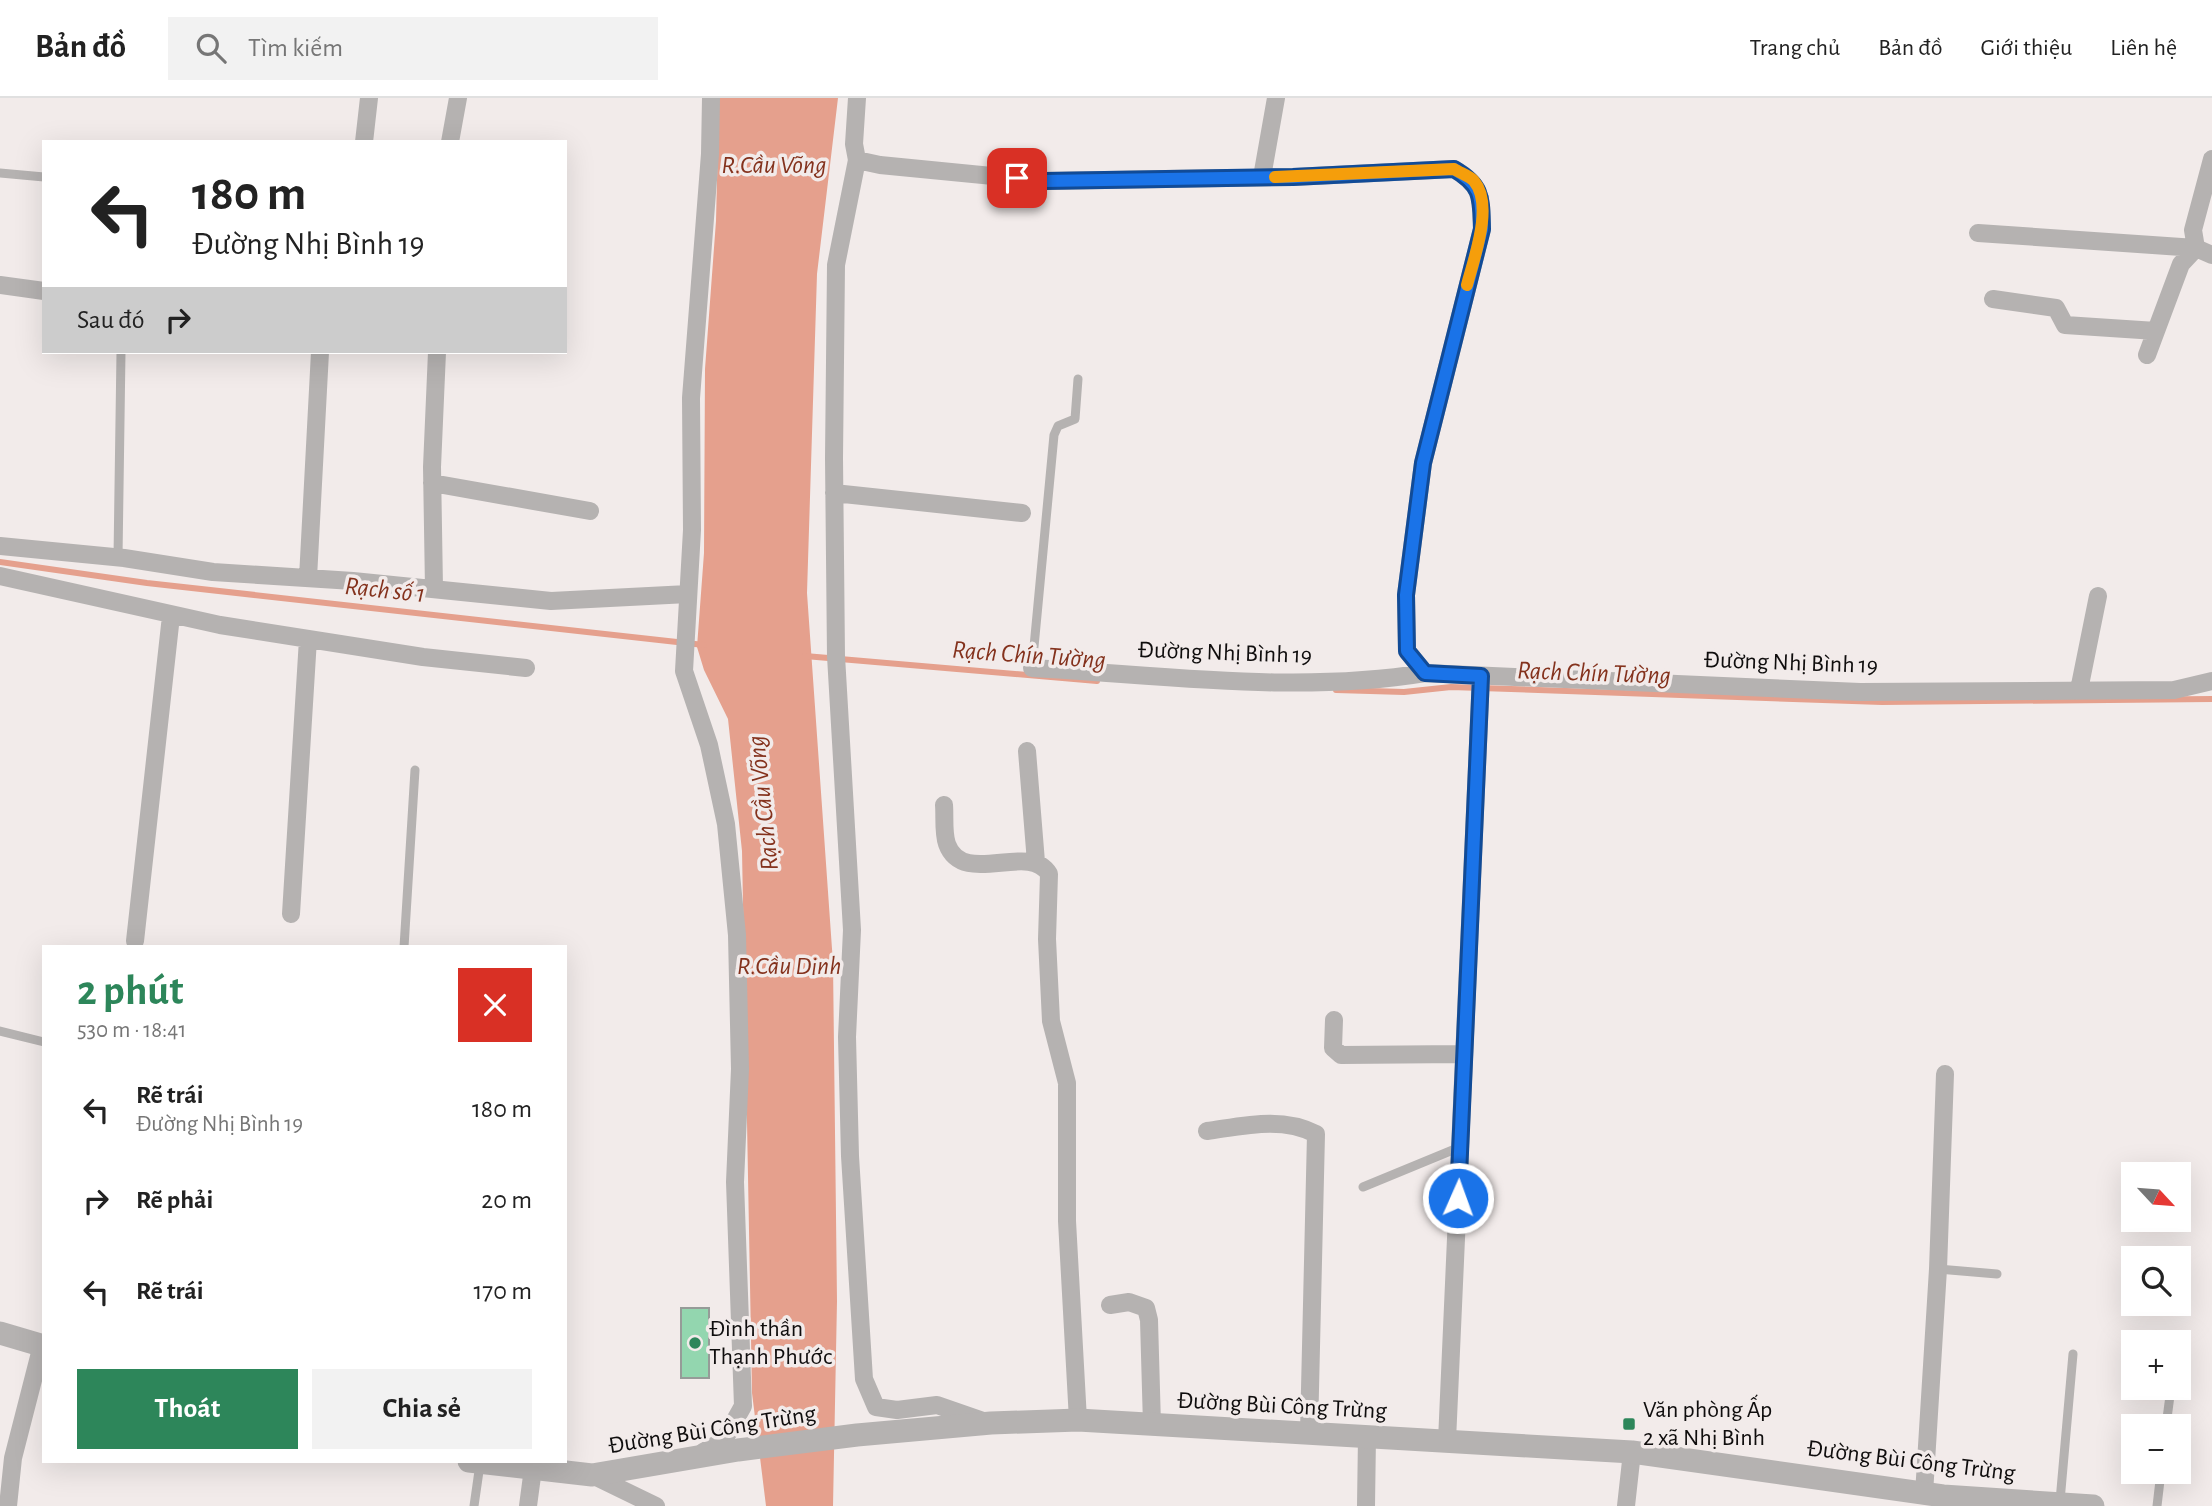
<!DOCTYPE html>
<html lang="vi">
<meta charset="utf-8">
<style>
body{margin:0;font-family:"Alegreya Sans",sans-serif;background:#f2f2f2;color:#222;height:100vh;display:flex;flex-direction:column;font-size:26px;white-space:nowrap}
*{box-sizing:border-box;margin:0}
p{font-size:23px;color:#767676}
.icon{flex:none;width:38px;height:38px;fill:none;stroke:currentColor;stroke-width:2;stroke-linecap:round;stroke-linejoin:round}
.map{position:relative;flex:1;overflow:hidden}
.side{position:absolute;left:42px;top:847px;width:525px;height:518px;display:flex;flex-direction:column;background:#fff;border-radius:0px;box-shadow:0 7px 28px #0002}
.side>*{flex:none}
.hud{position:absolute;left:42px;top:42px;width:525px;height:214px;border-radius:0px;box-shadow:0 7px 28px #0002;background:#fff;color:#222;overflow:hidden}
.needle{width:46px;rotate:116deg}
.controls{position:absolute;left:2121px;top:1064px;display:grid;gap:14px}
.controls a{display:grid;place-items:center;width:70px;height:70px;border-radius:0px;background:#fff;box-shadow:0 7px 28px #0002;font-size:35px}
.pin{position:absolute;display:grid;place-items:center;width:60px;height:60px;color:#fff;margin:-30px;border-radius:14px;box-shadow:0 4px 10px #0006}
.me{position:absolute;width:77px;margin:-38px;rotate:2deg;stroke-linejoin:round;filter:drop-shadow(0 0 5px #0008)}
.turn{display:flex;align-items:center;gap:24px;height:147px;padding:0 35px;font-size:32px}
.turn .icon{width:91px;height:91px;stroke-width:2.5}
.turn b{display:block;font-size:49px;line-height:60px}
.then{display:flex;align-items:center;height:66px;padding:0 35px;background:#0003;gap:14px;font-size:26px}
.round{display:grid;place-items:center;flex:none;width:74px;height:74px;border-radius:0px;background:#f2f2f2}
.summary{display:flex;align-items:center;justify-content:space-between;height:119px;padding:0 35px}
h1{font-size:42px;font-weight:700;line-height:52px;color:#2d865a}
.primary-button{display:flex;gap:14px;margin-top:auto;padding:14px 35px}
.primary-button a{flex:1;height:80px;border-radius:0px;background:#2d865a;color:#fff;font-size:28px;font-weight:700;line-height:80px;text-align:center}
.primary-button a+a{background:#f2f2f2;color:#222}
ul{padding:0;list-style:none}
li{display:flex;align-items:center;gap:21px;height:91px;padding:0 35px}
li div{flex:1}
li b{display:block;font-size:26px}
li em{font-style:normal}
header{display:flex;align-items:center;gap:42px;box-sizing:border-box;height:98px;padding:0 35px;background:#fff;border-bottom:2px solid #e0e0e0}
header strong{font-size:33px}
nav{display:flex;gap:38px;margin-inline-start:auto;font-size:24px}
.search{width:490px;height:63px;background:#f2f2f2;display:flex;align-items:center;gap:18px;box-sizing:border-box;padding:0 24px;border-radius:0px;color:#767676;font-size:26px}
.map>svg:first-child{display:block}
.water{fill:#e5a08d}
.lines{fill:none;stroke-linecap:round;stroke-linejoin:round}
.stream{stroke:#e5a08d;stroke-width:6}
.building{fill:#93d6af;stroke:#969b98;stroke-width:2}
.service{stroke:#b5b2b1;stroke-width:9}
.minor{stroke:#b5b2b1;stroke-width:18}
.tertiary{stroke:#b5b2b1;stroke-width:23}
.route-casing{stroke:#114b97;stroke-width:18}
.route{stroke:#1a73e8;stroke-width:12}
.slow{stroke:#f59e0b;stroke-width:12}
.poi-dot{fill:#2d865a;stroke:#f2ebea;stroke-width:2.5}
.labels{text-anchor:middle;dominant-baseline:central;stroke-width:7;stroke-linejoin:round;paint-order:stroke}
.street-label{font-size:24px;fill:#0f0d0d;stroke:#f2ebea}
.poi-label{font-size:24px;fill:#0f0d0d;stroke:#f2ebea;text-anchor:start}
.water-label{font-size:26px;font-style:italic;fill:#84321d;stroke:#f2ebea}
</style>
<header>
<strong>Bản đồ</strong>
<div class="search"><svg class="icon" aria-label="search" viewBox="0 0 24 24"><circle cx="10" cy="10" r="6"/><path d="M15 15l6 6"/></svg>Tìm kiếm</div>
<nav><a>Trang chủ</a><a>Bản đồ</a><a>Giới thiệu</a><a>Liên hệ</a></nav>
</header>
<div class="map">
<svg width="2212" height="1408" viewBox="0 0 2212 1408">
<rect width="100%" height="100%" fill="#f2ebea"/>
<!-- water -->
<path class="water" d="M719,0h119l-21,176 -10,319 26,370 4,338 -4,205h-67l-14,-113 -10,-542 -14,-132 -24,-49 -7,-23 7,-94 1,-184 11,-148z"/>
<g class="lines">
<!-- stream -->
<path class="stream" d="M0,464l147,21 557,62
M805,558l292,25
M1336,592l68,2 47,-5 431,15 330,-3"/>
</g>
<!-- building -->
<path class="building" d="M681,1210h28v70h-28z"/>
<g class="lines">
<!-- service -->
<path class="service" d="M0,75l44,4
M118,459l3,-205
M1032,570l22,-233 4,-9 17,-7 3,-40
M404,849l11,-177
M0,933l44,11
M1363,1089l97,-40
M1938,1171l59,5
M2166,1328l5,-38
M2060,1403l13,-147
M474,1408l6,-42
M2157,1408l4,-34"/>
<!-- minor -->
<path class="minor" d="M857,0l-3,46 3,16 -21,105 -2,193 2,198 16,274 -5,107 3,119 14,223 12,28 21,3 40,-5 49,17
M364,44l5,-44
M450,44l8,-44
M857,62l23,5 164,16 249,-4 161,-8c29,17 27,29 28,60l-59,234 -17,132 1,56 18,22
M1262,79l14,-79
M1978,135l218,15 16,7
M2196,150l-3,-18 19,-71
M0,187l44,6
M1993,201l63,9 9,17 91,6
M2147,257l34,-91 15,-16
M432,385l158,28
M834,395l188,20
M0,448l124,12 89,14 140,9 198,20 137,-7
M0,478l220,49 203,32 103,11
M308,480l12,-226
M434,490l-2,-121 5,-115
M1032,570c130,7 265,26 393,5l435,19 314,-2 38,-9
M2079,592l19,-94
M1027,653l9,111
M944,707c1,11 -1,28 3,39 16,44 82,-3 102,30l-2,65 4,82 16,62v138l11,199
M291,816l17,-275
M135,843l36,-325
M1334,922l-1,28 8,7 122,-1
M1207,1033c36,-5 75,-15 109,3l-7,298
M1110,1207l19,-3 17,6 3,12 3,105
M1447,1343l34,-765
M703,1354l21,-12 19,-34 -8,-224 5,-113 -3,-134 -11,-111 -17,-79 -25,-74 8,-141 -1,-132 19,-244 1,-56
M592,1377l64,31
M1924,1396l14,-225 7,-195
M8,1408l5,-48 29,-113
M528,1408l6,-45
M1366,1408l1,-70
M1626,1408l6,-54"/>
<!-- tertiary -->
<path class="tertiary" d="M0,1235l44,13
M469,1363l123,14 146,-25 119,-15 134,-12 87,-3 554,32 311,44 150,10"/>
</g>
<g class="lines">
<!-- route casing -->
<g class="route-casing">
<path id="route" d="M1017,80l27,3 249,-4 161,-8c29,17 27,29 28,60l-59,234 -17,132 1,56 18,22 56,3 -23,522"/>
</g>
<!-- route -->
<use href="#route" class="route"/>
<!-- slow -->
<path class="slow" d="M1275,79l179,-8c6,4 16,7 20,12 20,24 0,77 -7,104"/>
</g>
<!-- markers -->
<g class="poi-dot">
<circle cx="695" cy="1245" r="7"/>
<rect x="1622" y="1319" width="14" height="14" rx="3.5"/>
</g>
<g class="labels">
<!-- street labels -->
<g class="street-label">
<text transform="translate(1225 555) rotate(2)">Đường Nhị Bình 19</text>
<text transform="translate(1791 565) rotate(2)">Đường Nhị Bình 19</text>
<text transform="translate(1282 1308) rotate(3)">Đường Bùi Công Trừng</text>
<text transform="translate(712 1332) rotate(-9)">Đường Bùi Công Trừng</text>
<text transform="translate(1911 1363) rotate(7)">Đường Bùi Công Trừng</text>
</g>
<!-- poi labels -->
<g class="poi-label">
<text x="709" y="1231">Đình thần<tspan x="709" dy="28">Thạnh Phước</tspan></text>
<text x="1643" y="1312">Văn phòng Ấp<tspan x="1643" dy="28">2 xã Nhị Bình</tspan></text>
</g>
<!-- water labels -->
<g class="water-label">
<text x="774" y="67">R.Cầu Võng</text>
<text transform="translate(385 492) rotate(6)">Rạch số 1</text>
<text transform="translate(1029 557) rotate(4)">Rạch Chín Tường</text>
<text transform="translate(1594 575) rotate(2)">Rạch Chín Tường</text>
<text transform="translate(763 705) rotate(-96)">Rạch Cầu Võng</text>
<text x="789" y="868">R.Cầu Dinh</text>
</g>
</g>
</svg>
<div class="controls">
<a><svg class="needle" viewBox="-14 -14 28 28"><path d="M0-13l5 13h-10z" fill="#e53935"/><path d="M0 13l5-13h-10z" fill="#767676"/></svg></a>
<a><svg class="icon" aria-label="search" viewBox="0 0 24 24"><circle cx="10" cy="10" r="6"/><path d="M15 15l6 6"/></svg></a>
<a>+</a>
<a>−</a>
</div>
<div class="pin" style="left:1017px;top:80px;background:#d93025"><svg class="icon" aria-label="arrive" viewBox="0 0 24 24"><path d="M6 21V4h12l-3 4 3 4H6"/></svg></div>
<svg class="me" style="left:1458px;top:1100px" viewBox="-20 -20 40 40"><circle r="17" fill="#1a73e8" stroke="#fff" stroke-width="3"/><path d="M0-11L8 9 0 5-8 9z" fill="#fff"/></svg>
<div class="hud">
<div class="turn"><svg class="icon" aria-label="left" viewBox="0 0 24 24"><path d="M17 20v-9H6M10 6l-5 5 5 5"/></svg><div><b>180 m</b>Đường Nhị Bình 19</div></div>
<div class="then">Sau đó<svg class="icon" aria-label="right" viewBox="0 0 24 24"><path d="M7 20v-9h11M14 6l5 5-5 5"/></svg></div>
</div>
<section class="side">
<div class="summary"><div><h1>2 phút</h1><p>530 m · 18:41</p></div><a class="round" style="background:#d93025;color:#fff"><svg class="icon" aria-label="close" viewBox="0 0 24 24"><path d="M6 6l12 12M18 6L6 18"/></svg></a></div>
<ul>
<li><svg class="icon" aria-label="left" viewBox="0 0 24 24"><path d="M17 20v-9H6M10 6l-5 5 5 5"/></svg><div><b>Rẽ trái</b><p>Đường Nhị Bình 19</p></div><em>180 m</em></li>
<li><svg class="icon" aria-label="right" viewBox="0 0 24 24"><path d="M7 20v-9h11M14 6l5 5-5 5"/></svg><div><b>Rẽ phải</b></div><em>20 m</em></li>
<li><svg class="icon" aria-label="left" viewBox="0 0 24 24"><path d="M17 20v-9H6M10 6l-5 5 5 5"/></svg><div><b>Rẽ trái</b></div><em>170 m</em></li>
</ul>
<div class="primary-button"><a>Thoát</a><a>Chia sẻ</a></div>
</section>
</div>
